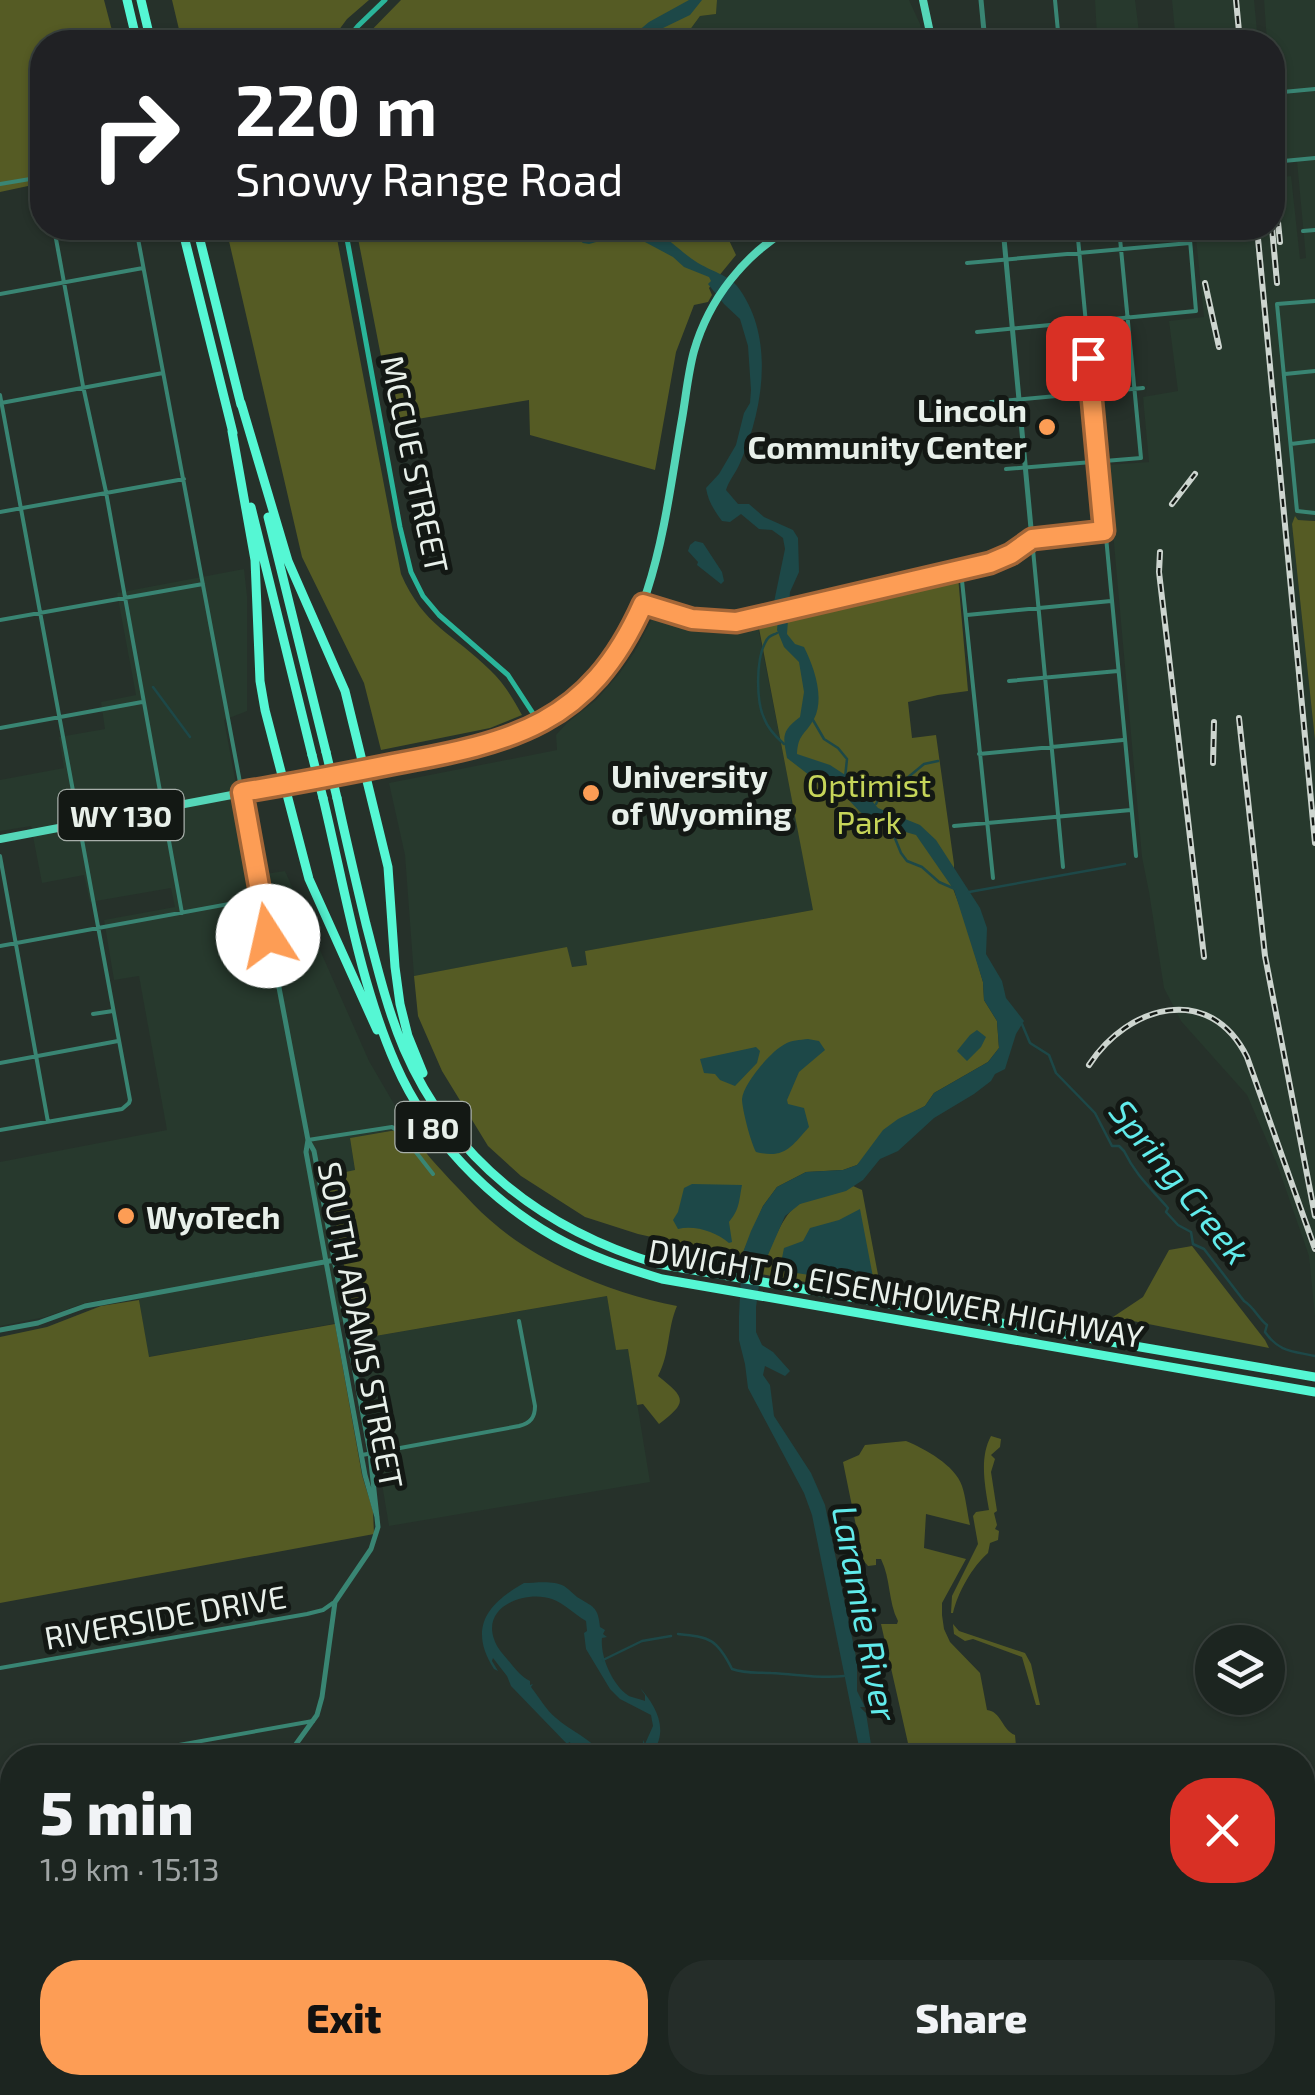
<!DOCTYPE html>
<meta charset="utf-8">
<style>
body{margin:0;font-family:"Exo 2",sans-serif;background:#252d29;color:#f1f3f6;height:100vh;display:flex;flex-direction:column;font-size:38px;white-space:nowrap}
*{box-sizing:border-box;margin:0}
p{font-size:32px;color:#a0a5a5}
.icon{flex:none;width:55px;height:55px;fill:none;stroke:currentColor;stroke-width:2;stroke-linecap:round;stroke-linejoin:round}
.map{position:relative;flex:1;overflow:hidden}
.details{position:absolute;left:0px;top:1745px;width:1315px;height:350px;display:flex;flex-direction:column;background:#1c2520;border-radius:40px 40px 0 0;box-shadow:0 2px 8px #0004,0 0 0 2px #3a423e}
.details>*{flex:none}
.guide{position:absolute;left:30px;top:30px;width:1255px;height:210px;border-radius:40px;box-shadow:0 2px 8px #0004,0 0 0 2px #3a423e;background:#202124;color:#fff;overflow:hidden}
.buttons{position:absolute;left:1195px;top:1625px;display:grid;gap:20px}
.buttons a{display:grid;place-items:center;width:90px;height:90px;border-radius:50%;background:#1c2520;box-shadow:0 2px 8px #0004,0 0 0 2px #3a423e;font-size:50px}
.pin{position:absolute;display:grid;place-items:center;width:85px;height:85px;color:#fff;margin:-42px;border-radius:20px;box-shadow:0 5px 15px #0006}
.me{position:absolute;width:110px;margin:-55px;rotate:350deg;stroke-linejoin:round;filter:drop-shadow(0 0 8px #0008)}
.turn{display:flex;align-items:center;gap:35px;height:210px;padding:0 40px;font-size:45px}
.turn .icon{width:130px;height:130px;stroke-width:2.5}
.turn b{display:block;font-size:70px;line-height:85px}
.round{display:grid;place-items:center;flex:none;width:105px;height:105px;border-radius:40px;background:#252d29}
.overview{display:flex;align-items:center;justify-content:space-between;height:170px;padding:0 40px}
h1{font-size:60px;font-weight:800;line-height:75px}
.cta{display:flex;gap:20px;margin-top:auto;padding:20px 40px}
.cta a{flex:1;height:115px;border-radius:40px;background:#fd9d55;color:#111;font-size:40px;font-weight:800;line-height:115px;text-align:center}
.cta a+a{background:#252d29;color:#f1f3f6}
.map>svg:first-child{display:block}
.built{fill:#27392d}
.green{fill:#555b24}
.water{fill:#1d4848}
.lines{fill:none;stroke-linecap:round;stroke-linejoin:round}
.stream{stroke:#1d4848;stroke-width:2.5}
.minor{stroke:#398573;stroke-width:4}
.tertiary{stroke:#398573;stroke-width:5}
.secondary{stroke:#2ab59a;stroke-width:5}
.primary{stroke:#55d6b8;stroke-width:8}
.motorway{stroke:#55f7d4;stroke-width:9}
.rail-casing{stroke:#cdd5cf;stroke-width:6}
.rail{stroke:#131814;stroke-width:2.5;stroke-dasharray:8;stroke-linecap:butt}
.motorway-bridge{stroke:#55f7d4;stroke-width:9}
.route-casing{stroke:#a46637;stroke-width:25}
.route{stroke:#fd9d55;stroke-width:18}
.poi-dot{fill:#fd9d55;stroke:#131814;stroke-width:4}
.labels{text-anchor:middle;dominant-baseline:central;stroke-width:10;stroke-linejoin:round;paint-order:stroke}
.shield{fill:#131814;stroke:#a8afaa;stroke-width:2.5}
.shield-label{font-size:30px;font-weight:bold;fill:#e8f0ea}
.poi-label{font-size:32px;font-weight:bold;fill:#e8f0ea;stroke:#131814;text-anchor:start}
.street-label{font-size:32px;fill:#e8f0ea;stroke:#131814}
.park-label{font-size:32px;fill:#c6d559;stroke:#131814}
.water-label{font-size:35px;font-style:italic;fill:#61ebeb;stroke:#131814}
</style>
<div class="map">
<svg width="1315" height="2095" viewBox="0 0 1315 2095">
<rect width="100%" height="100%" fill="#26312a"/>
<!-- built -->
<path class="built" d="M717,0h192l11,24 3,18h-242l19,-26 16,-2z
M1095,0h40l4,32 -42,4z
M1172,0h82l4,42h-82z
M1264,0h51v520h-18l-5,4 23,214v579l-6,-61 -32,-92 -30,-69 -66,-74 -17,-33 -15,-96 -7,-35 -35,-392 42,-3 -6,-65 35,-6 -9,-70 35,-4 -9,-89h77l1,-50 18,-2 9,83 6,-1 -9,-97 -24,1 -1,-120h-5z
M244,569l3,27v115l-23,9 29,156 32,-5 84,190 39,67 -58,10 5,33 -34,6 27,144 -200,36 -10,-64 -53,10 -40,14 -45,9v-164l167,-32 -28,-154 -25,4 -10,-60 71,-13 -4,-19 -81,14 -6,-27 -42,8 -11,-57 -31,5v-51l64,-12 -5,-31 46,-8 -4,-27 35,-7 -19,-102z
M653,617l38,11 27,3 40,-4 56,283 -228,41 1,14 -15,2 -6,-19 -152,28 -9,-121 -16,-72 168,-33 -1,-15 11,-12 29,-23 23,-26 16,-23z
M607,1296l9,53 12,-1 22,134 -261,44 -31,-187z"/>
<!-- green -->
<path class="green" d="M0,0h104l11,42h-73v141l-42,9z
M172,0h197l-22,19 -17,23h-148z
M401,0h316l-1,14 -16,2 -19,26h-321z
M226,228h109l66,346c23,53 52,59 89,96 14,13 23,29 32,45l-32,13 -109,22 -17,-67 -62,-126z
M356,228h334l1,2 19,-2 17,8 9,19 -27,33 3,7 -4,7 -14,3 -18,47 -21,118 -125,-35 -1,-35 -135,23z
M1295,516l3,4 17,1v219l-23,-216z
M958,576l10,115 -30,4 -30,7 4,36 24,-3 18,129v20l-2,2 13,34 18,62 1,18 13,21 2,27 -11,14 -54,31 -9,13 -11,6 -57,53 -14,5 -37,2 -29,15 -14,19 -21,49 -5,1 -99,-22 -53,-17 -64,-41 -33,-30 -46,-75 -24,-55 -4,-40 153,-29 5,20 15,-2 -2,-14 228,-41 -55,-287z
M408,1128c14,22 31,40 49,59 11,11 21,23 33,33 49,44 124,74 187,86 -10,23 -7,48 -19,70 28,22 30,26 1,48l-16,-20 -6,1 -9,-56 -12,1 -9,-54 -249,43 -31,-163 28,-6 -5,-32z
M853,1186l9,4 17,90 -12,13 -106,-19c6,-18 21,-61 38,-70 17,-9 38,-8 54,-18z
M1192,1246l73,94 4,8 -156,-31 30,-20 26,-47z
M139,1300l10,57 186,-33 27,151 11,36 1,23 -374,69v-266l47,-10 54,-21z
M991,1436l10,3 -1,8 -9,8 4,4 -4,13 6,39 -3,2 3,12 -2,4 4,2 -1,9 -8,3 -2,10c-16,14 -30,39 -35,60h-2l1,-17 26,-52 -5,-28 3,-4 13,-2c-4,-24 -10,-52 2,-74z
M906,1441c19,8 49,24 56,45 4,12 5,26 8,39l-44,-11 -2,34 42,11 -24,44v12l2,14 6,13 30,31 7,37c14,1 15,20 28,25l2,22h-101l-6,-5 -29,-128h16l1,-3c-10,-19 -7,-42 -17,-62h-5v6l-8,1 -5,-6 -20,-98 16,-7 6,-10z
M953,1624l6,7 66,22 6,11 9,41h-4l-14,-48 -49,-18 -8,2 -11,-7z"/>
<!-- water -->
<path class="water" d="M689,0h13l-12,15 -29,14 -18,13h-18l24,-20z
M562,228c9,0 15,1 23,2 5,1 10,-1 15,-2 16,-2 39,-3 54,3 16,8 29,23 44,32 11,7 32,13 39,23 38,49 27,122 3,177 -4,10 -11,17 -14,27l12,14h11l15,13 29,13 5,8 1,34 -9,20 -3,42 8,10 9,3c10,20 21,51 10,72 -9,16 -16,15 -17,35l33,11 26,17 22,26 42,17 16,15 44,68 7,20 -1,26 16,27 4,17 18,23 -8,13 -11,35 -10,5 -4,7 -17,13 -40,24 -36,33 -18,8 -17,21 -17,11 -46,13 -15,12 -24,55 -5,36v25l6,13 11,7 17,19 -5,5 -20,-10 -2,9 7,10 4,31 37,57 14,32 32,157v29l8,16h-5l6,6 7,44h-12l-49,-242 -8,-22 -56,-105 -3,-24 -6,-24v-24l3,-61 9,-24 12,-25 14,-19 29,-15 37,-2 14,-5 26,-35 15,-11 27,-13 9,-13 54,-31 11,-14 -2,-27 -13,-21 -1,-18 -29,-92 -38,-55 -35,-10 -21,-13 -27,-29 -24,-8 -22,-17c-4,-21 -6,-27 13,-41l4,-25 -5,-30 -15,-15 -7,-17 1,-12 -4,-16 11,-53 -2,-11 -11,-8 -13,-1 -18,-15 -11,8 -8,-1c-8,-11 -14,-20 -16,-33l13,-14 17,-29 8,-32 6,-10 1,-13 -3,-44 -8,-27 -16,-15 -16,-20 3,-3 -2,-4 -25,-10 -11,-10 -28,-15 -31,-5 -25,7 -6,-1z
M695,541l8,2 19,29 2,9 -3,3 -24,-19 1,-3 -10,-11 2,-6z
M977,1030l9,7 -5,10 -14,14 -10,-10 13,-16z
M808,1039l11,2 6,9 -26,22 -12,28 1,4 16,4 5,19c-18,20 -24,32 -53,25 -5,-9 -14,-43 -14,-53 1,-15 29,-48 43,-55 6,-4 15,-4 23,-5z
M756,1047l4,4 -3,12 -22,23 -15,-6 -5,-6 -11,-1 -4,-14z
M692,1184l50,1c-3,15 -2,24 -13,37l3,20 -3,1c-13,-11 -34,-18 -51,-14l-5,-9 5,-8 6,-24z
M860,1209l13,68 -4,7 -86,-13 -3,-3 4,-20 19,-7 7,-13 29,-8z
M524,1583c11,0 29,-3 40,3 3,2 11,9 13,11 16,10 21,9 23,30l5,3 -2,4 4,3 -5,1c-2,19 11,48 27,58 2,1 14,4 16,5v-6l-5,-7c11,12 22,29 20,46 -1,9 -5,15 -7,23h-10v-17l2,4 8,-18 -2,-11 -31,-16 -10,-10 -24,-40 -2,-16 3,-2 -1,-10c-12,-7 -21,-17 -34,-22 -24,-9 -70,6 -58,40 3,10 12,18 18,26 6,7 9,11 18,16v4l3,-1 -2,3c8,10 15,23 25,31 16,14 36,21 49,39h-11l-25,-15 -1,3 -57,-59 -4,-10 -14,-18 -1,3 6,10 -4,-2c-26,-41 -7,-65 30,-86z"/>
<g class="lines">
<!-- stream -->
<path class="stream" d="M777,633c-6,3 -9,3 -12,10 -9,17 -9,58 -1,75 4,11 12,19 20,26
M153,687l37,50
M813,720l11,19 14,9 9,11 -2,19
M876,804l4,-8 26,-17 18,-15 14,-3
M890,826l11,27 6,8 15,6 17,15 16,7
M969,892l156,-28
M1022,1024l8,19 19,12 7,18 39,40 17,33h7l5,5c13,26 25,35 44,57l-2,4 12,13 13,7 2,12 11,5 40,52c10,6 14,17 23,24l-2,7c14,20 27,19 50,24
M678,1634c32,3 39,5 54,35 14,5 24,3 39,4 25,1 49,6 73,3
M603,1660l39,-19 29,-5
M751,2095l4,-13"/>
<!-- minor -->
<path class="minor" d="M1055,0l4,42
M1078,42l80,-7 8,3 3,4
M1272,93l43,-4
M1273,162l42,-4
M0,184l42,-7
M54,228l29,158 23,106 76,421
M136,228l106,565
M1077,228l59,628
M1303,231l12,-1
M967,263l223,-20
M0,294l143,-26
M1315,301l-38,3 20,207 18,2
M977,332l219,-21 -7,-83
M1285,374l30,-3
M0,395l130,705 -1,3 -7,6 -122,21
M991,402l152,-14
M1,403l162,-30
M1291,444l24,-3
M1006,469l135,-11 -22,-230
M0,512l184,-33
M961,571l32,307
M967,615l144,-14
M0,620l203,-36
M1009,681l109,-10
M0,728l142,-26
M979,754l144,-14
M954,826l177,-16
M0,856l48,266
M1063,867l-31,-328 73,-8
M0,946l261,-48
M93,1014l20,-3
M0,1063l118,-22
M308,1140l84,-13 9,6 32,41
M362,1455l157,-29c12,-3 16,-9 16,-20l-16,-85
M0,1668l307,-54 16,-4 10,-7
M106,1758l207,-37
M0,1776l12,-2
M0,1855l12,-3"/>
<!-- tertiary -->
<path class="tertiary" d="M981,0l4,42
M643,604c34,12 65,21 101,18l246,-59 21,-9 21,-15 -29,-311
M242,793l66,347 -2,12 59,323 12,42
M0,1330l38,-7 47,-17 250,-46
M286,1758l31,-43 5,-18 13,-95 36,-53 7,-22 -8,-74 -56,-302 -5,-9
M0,2008l12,-2"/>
<!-- secondary -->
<path class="secondary" d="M345,42l13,-16 27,-26
M345,228l55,299 11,45 12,24 16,19 69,60 30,46"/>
<!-- primary -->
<path class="primary" d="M923,0l9,42
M0,839l468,-89c84,-22 152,-73 179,-159 18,-55 25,-115 35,-172 4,-23 6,-46 12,-68 15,-52 50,-96 96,-123"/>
<!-- motorway -->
<path class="motorway" d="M127,0l10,42
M141,0l10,42
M182,228l51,205
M197,228l44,177
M241,403l47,158 57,130 43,176 7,100 5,37 8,32 15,37
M232,431l23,129 5,121 5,29 44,169 68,151
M251,507l61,248
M268,517l58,235
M323,798c21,87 37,186 73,267 31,71 92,134 159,172 34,19 70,31 107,42l653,113
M337,798c9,42 19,84 29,126 11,42 21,85 38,125 48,111 140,181 254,215l657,113"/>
<!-- rail casing -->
<g class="rail-casing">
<path id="rail" d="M1236,0l4,42
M1272,203l6,19 2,20
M1257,228l58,615
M1272,228l5,55
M1205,283l14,64
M1172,504l23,-30
M1160,552l-1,20 45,385
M1239,718l26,238 50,260
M1213,763l1,-41
M1089,1065c39,-60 121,-83 158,-8l68,192"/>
</g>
<!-- rail -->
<use href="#rail" class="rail"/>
<!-- motorway-bridge -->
<path class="motorway-bridge" d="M326,752l11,46
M312,755l11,43"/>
</g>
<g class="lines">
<!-- route casing -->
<g class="route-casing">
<path id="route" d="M268,936l-26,-144c51,-8 101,-18 151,-28 120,-22 196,-39 250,-160l49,15 44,3 254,-59 21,-9 21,-15 72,-8 -16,-173"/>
</g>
<!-- route -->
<use href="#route" class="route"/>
</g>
<!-- markers -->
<g class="poi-dot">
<circle cx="1047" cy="427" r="10"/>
<circle cx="591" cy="793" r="10"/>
<circle cx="126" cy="1216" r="10"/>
</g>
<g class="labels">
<!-- shield labels -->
<g class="shield">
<rect x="58.5" y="790" width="125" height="50" rx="8"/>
<rect x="395.5" y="1102" width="75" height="50" rx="8"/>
</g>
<g class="shield-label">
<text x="121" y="815">WY 130</text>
<text x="433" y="1127">I 80</text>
</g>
<!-- poi labels -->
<g class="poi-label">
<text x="1027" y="409" text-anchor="end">Lincoln<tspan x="1027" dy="37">Community Center</tspan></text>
<text x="611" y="775">University<tspan x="611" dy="37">of Wyoming</tspan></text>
<text x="146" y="1216">WyoTech</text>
</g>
<!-- street labels -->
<g class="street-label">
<text transform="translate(416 464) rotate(78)">MCCUE STREET</text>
<text transform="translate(896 1292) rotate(10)">DWIGHT D. EISENHOWER HIGHWAY</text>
<text transform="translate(362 1325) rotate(79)">SOUTH ADAMS STREET</text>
<text transform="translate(165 1616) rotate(-10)">RIVERSIDE DRIVE</text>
</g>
<!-- park labels -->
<g class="park-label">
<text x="869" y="784">Optimist<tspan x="869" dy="37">Park</tspan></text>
</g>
<!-- water labels -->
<g class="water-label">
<text transform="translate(1181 1181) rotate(51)">Spring Creek</text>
<text transform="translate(866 1613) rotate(79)">Laramie River</text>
</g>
</g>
</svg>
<div class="buttons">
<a><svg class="icon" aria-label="layers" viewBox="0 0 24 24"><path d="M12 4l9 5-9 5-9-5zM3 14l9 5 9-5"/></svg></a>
</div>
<div class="pin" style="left:1088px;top:358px;background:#d93025"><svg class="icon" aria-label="arrive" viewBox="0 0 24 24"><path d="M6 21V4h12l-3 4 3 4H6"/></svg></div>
<svg class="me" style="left:268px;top:936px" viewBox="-20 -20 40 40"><circle r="19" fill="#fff"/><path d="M0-13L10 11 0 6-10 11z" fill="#fd9d55"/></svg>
<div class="guide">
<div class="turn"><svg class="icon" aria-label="right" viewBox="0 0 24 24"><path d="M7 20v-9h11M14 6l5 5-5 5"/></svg><div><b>220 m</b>Snowy Range Road</div></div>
</div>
<section class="details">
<div class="overview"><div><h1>5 min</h1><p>1.9 km · 15:13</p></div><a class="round" style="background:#d93025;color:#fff"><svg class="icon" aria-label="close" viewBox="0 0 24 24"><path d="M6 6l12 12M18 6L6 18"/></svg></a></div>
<div class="cta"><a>Exit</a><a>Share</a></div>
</section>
</div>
